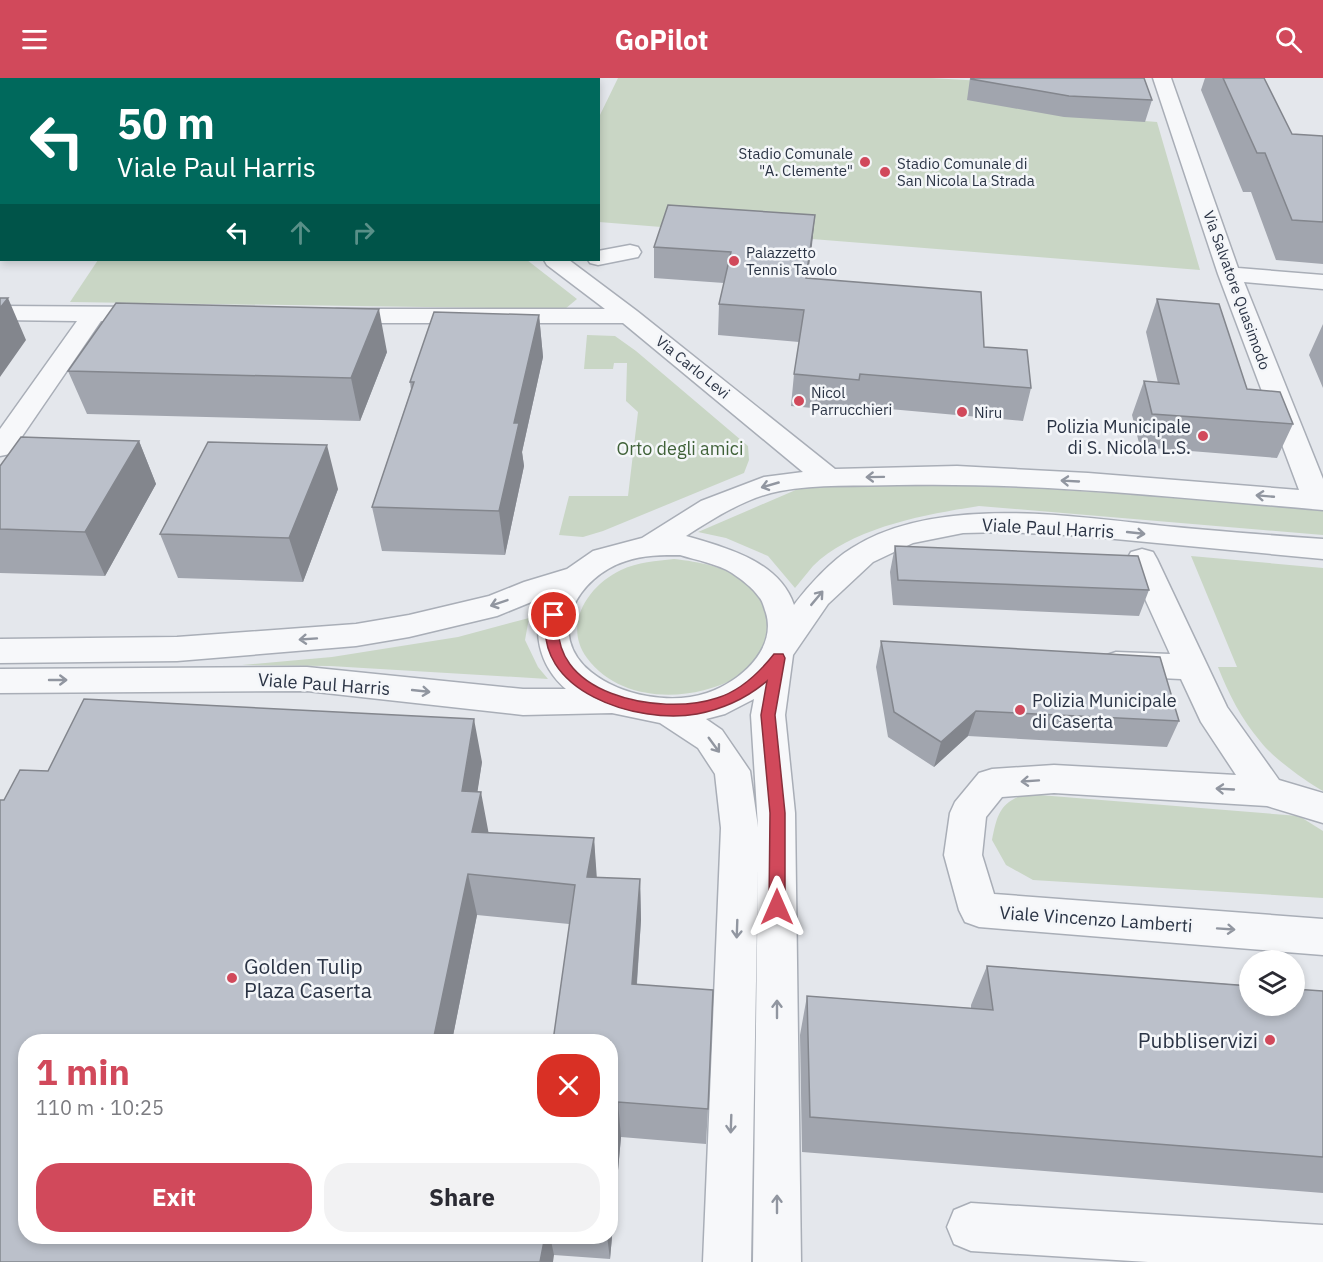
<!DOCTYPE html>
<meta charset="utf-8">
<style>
body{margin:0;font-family:"IBM Plex Sans",sans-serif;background:#f2f2f3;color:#2b2b33;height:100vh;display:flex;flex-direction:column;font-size:22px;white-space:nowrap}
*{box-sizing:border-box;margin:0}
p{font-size:20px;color:#7c7c81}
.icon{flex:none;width:33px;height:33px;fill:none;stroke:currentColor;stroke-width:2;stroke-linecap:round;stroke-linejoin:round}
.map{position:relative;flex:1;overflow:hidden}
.panel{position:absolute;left:18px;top:956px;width:600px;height:210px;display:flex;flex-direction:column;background:#fff;border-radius:24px;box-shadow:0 3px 9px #0003}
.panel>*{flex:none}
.guide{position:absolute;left:0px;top:0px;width:600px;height:183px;box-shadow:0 3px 9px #0003;background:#00695c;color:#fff;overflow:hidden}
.buttons{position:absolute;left:1239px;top:872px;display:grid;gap:12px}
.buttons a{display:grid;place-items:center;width:66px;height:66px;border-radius:50%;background:#fff;box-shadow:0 3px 9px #0003;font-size:30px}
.pin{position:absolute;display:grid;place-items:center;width:51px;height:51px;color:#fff;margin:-26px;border:3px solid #fff;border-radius:50%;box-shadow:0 2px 6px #0007}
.me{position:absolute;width:66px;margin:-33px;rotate:0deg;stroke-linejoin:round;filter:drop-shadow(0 0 4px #0008)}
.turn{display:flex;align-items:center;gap:21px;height:126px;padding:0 18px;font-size:27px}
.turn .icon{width:78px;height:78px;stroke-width:2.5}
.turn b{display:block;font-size:42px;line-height:51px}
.lanes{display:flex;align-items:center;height:57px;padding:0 18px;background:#0003;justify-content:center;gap:30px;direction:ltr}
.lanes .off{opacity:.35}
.round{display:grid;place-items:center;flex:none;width:63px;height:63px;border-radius:24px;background:#f2f2f3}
.head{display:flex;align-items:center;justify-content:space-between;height:102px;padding:0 18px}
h1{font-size:36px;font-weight:700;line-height:45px;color:#d1495b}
.cta{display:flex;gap:12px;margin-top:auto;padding:12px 18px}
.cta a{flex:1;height:69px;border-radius:24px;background:#d1495b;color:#fff;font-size:24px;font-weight:700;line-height:69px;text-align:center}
.cta a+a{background:#f2f2f3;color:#2b2b33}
header{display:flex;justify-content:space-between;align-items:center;height:78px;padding:0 18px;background:#d1495b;color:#fff;font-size:27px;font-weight:700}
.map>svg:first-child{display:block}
.green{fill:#c9d6c5}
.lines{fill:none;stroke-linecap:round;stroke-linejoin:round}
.minor-casing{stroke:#a9aeb7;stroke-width:3}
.minor{fill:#f7f8fa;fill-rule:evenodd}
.wall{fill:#a1a5ae;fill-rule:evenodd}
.shaded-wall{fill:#83868d}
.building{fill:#bbc0ca;stroke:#83868d;stroke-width:1.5}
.oneway{stroke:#9196a0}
.route{fill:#d1495b;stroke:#882f3b;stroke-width:1.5}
.poi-dot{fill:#d1495b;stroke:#f4f6f9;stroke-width:2}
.labels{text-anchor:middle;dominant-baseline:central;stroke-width:5;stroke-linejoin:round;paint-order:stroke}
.far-poi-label{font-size:15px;fill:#2b3445;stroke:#f4f6f9;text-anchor:start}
.far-street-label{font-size:15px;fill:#2b3445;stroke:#f4f6f9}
.poi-label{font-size:18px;fill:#2b3445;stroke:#f4f6f9;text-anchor:end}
.park-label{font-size:18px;fill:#3f6138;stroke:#f4f6f9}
.street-label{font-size:18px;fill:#2b3445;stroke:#f4f6f9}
.near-poi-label{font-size:21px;fill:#2b3445;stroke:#f4f6f9;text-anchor:start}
</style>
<header><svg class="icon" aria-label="menu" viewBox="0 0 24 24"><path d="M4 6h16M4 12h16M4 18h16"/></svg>GoPilot<svg class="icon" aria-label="search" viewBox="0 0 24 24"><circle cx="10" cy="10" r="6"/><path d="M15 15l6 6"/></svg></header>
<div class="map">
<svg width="1323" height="1184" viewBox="0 0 1323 1184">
<rect width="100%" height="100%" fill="#e4e7ec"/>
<!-- green -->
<path class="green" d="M618,0h313l204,12 10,31 12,1 43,148 -601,-48 -1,-103z
M98,182h429l50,39 -12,10 -495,-7z
M587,257l28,1 21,15 112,95 1,14 -5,13 -141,58 -20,6 -24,-2 10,-39h59l10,-84 -12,-11 1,-38h-13l-1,6h-29z
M853,403l198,8 272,19v27l-344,-29c-51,8 -127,21 -166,60 -6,7 -12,15 -18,22l-27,-32 -42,-18 -28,-6 100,-43z
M1191,478l132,12v223c-18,-10 -51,-34 -63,-50 -18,-21 -32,-48 -42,-74h19z
M674,481c25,3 52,7 72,24 32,28 27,75 -10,95 -45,24 -115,26 -149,-20 -25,-34 2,-73 34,-88 17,-8 35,-9 53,-11z
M529,540l-4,22 13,27 10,12 -218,-13 -88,-1 90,-8 126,-20z
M1027,716l272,22 24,15v67l-290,-18 -27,-15 -14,-25c5,-25 8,-39 35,-46z"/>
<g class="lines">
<!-- minor casing -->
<g class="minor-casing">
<path id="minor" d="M205,0h18l-19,2z
M529,0h18l-19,2z
M1153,0h18l67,190 85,7v14l-79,-7 79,197v31c-141,-12 -284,-28 -425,-25 -39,1 -80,-1 -118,6 -33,6 -66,27 -94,45 41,12 93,25 108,69 14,-19 38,-45 58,-57 82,-52 211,-33 303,-23 56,6 112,10 168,14v20l-239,-23 -79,-4 -42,1 -50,10 -40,19 -45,42 -35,51 -8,60 10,98 6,449h-48l5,-394 -7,394h-48l18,-434 -6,-54 -17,-26 -38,-25 -48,-10 -89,2 -216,-24 -307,2v-24l307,-2 216,22h43c-27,-23 -36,-60 -20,-93l-49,20 -88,21 -53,9 -179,15 -177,2v-24l177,-2 179,-13 53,-9 80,-19 35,-14 43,-13 26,-18 49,-13 59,-37 63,-24 39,-5 -180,-149h-286l-8,-2 -4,-5 4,-5 8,-2h268l-58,-44 -3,-5h25l68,51 198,158 122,-3 131,7 211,17 -81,-216zM680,477c16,5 38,9 52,18 9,6 21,15 27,24 4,4 5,11 7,16 11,37 -27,69 -59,80 -36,12 -86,3 -116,-21 -47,-38 -13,-96 35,-111 17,-6 37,-6 54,-6zM754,621l-3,16 7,112 -8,-56 -28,-41 -16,-11 19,-5z
M0,119h2v12h-2z
M630,167l8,2 3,5 -3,5 -40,8 -8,-2 -2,-3h10v-9z
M0,228l153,1 8,2 4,5 -4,5 -8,2h-52l-91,133 -10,2v-27l77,-108 -77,-1z
M1142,471l11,3 4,7 70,148 52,73 44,13v30l-56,-17 -213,-13 -52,4 -16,20 -4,38 12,39 329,25v36l-344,-28 -14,-5 -6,-12 -15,-55 6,-42 5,-11 24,-29 13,-4 62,-4 182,10 -35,-53 -20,-43 -65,-3 -12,-4 -4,-8 4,-8 12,-4 54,2 -43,-95 4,-7z
M971,1125l352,22v37h-175l-177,-11 -17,-7 -7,-17 7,-17z"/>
</g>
<!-- minor -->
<use href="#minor" class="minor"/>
</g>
<!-- wall -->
<path class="wall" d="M970,0h174l8,22 -7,22 -81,-5 -97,-17z
M1205,0h59l28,56 31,2v128l-47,-4 -25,-68h-8l-42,-102z
M0,27h2v81h-2z
M815,137l-8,63 177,69 47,41 -8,33 -167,-15 -1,6 -64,-6 3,-32 5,-32 -81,-7 1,-31 5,-21 -70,-5v-31z
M1157,221l90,90 46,35 -16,34 -137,-11 -8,-32 12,-34 14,2 -12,-51z
M539,237l4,42 -21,95 2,14 -19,89 -123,-4 -10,-44 39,-117 -1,-8z
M1323,246v64l-14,-33z
M387,274l-27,69 -273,-7 -19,-43z
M139,363l17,43 -51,92 -105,-3v-107z
M338,411l-35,93 -125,-4 -18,-44z
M895,468l254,44 -10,26 -246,-11 -3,-33z
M881,563l298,80 -12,26 -199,-11 -34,31 -46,-30 -12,-70z
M482,684l-5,30 11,41 106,5 2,40 44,1 1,41 -4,64 71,125 -2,35 -85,-7 -11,122 -56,-4 -554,7 4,-462 44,-29zM477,837l92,9 41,312h-584v-195h426z
M987,888l336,25v202l-521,-41 -2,-117 7,-39 164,12v-3z"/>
<!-- shaded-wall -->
<path class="shaded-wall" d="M815,137l-3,30 -9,64 3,-31z
M8,220l18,42 -26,37v-69z
M379,231l8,43 -27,69 -9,-43z
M539,237l4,42 -21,95 2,14 -19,89 -6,-44 15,-88z
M139,363l17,43 -51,92 -20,-44z
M327,367l11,44 -35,93 -14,-44z
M976,633l-8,25 -34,31 7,-25z
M474,641l8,43 -11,72 -9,-43z
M481,714l8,43 -17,-3z
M594,760l3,42 -10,-3z
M468,796l9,41 -25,126h-19z
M640,801l1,41 -7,102 -2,-38z
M618,1024l3,35 -11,122 -3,-23h3v-49z
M545,1158h5l4,19 -1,7h-13z"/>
<!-- building -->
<path class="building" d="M241,0h163l-1,2h-163z
M971,0h173l8,22 -83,-4 -98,-17z
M1223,0h41l28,56 31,2v86l-31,-2 -27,-67h-8z
M0,27h2v42h-2z
M668,127l147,10 -9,63 175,14 3,55 43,3 4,38 -171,-14 -1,6 -65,-6 10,-64 -85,-6 12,-52 -77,-5z
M0,220h8l-8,10z
M1157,221l62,5 28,85 33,3 13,32 -141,-10 -8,-33 35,3z
M116,225l263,6 -28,69 -283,-7z
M434,234l105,3 -25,108h5l-20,88 -127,-4 42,-125h-4z
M21,359l118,4 -54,91 -85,-3v-63z
M208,364l119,3 -38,93 -129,-4z
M895,468l243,10 11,34 -251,-10z
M881,563l279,16 19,64 -203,-10 -35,31 -47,-30z
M84,621l390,20 -12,72 19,1 -9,40 122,6 -7,39 53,2 -8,105 81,6 -5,119 -90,-7 -8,85v-146h-57l22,-156 -107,-11 -35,167h-407v195h519l-5,26h-540v-462h4l16,-30 28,1z
M987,888l263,20v19h44v-16l29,2v166l-513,-40 -3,-121 186,14z"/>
<!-- one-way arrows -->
<defs><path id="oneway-shaft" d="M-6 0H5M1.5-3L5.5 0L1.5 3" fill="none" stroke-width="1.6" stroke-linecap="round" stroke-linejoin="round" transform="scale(1.5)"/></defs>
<g class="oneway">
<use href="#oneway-shaft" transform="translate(875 399) rotate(179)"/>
<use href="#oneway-shaft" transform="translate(1070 403) rotate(-177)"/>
<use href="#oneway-shaft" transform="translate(770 407) rotate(164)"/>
<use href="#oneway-shaft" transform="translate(1265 418) rotate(-175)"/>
<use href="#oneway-shaft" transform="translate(1136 455) rotate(6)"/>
<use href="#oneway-shaft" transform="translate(817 520) rotate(-50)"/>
<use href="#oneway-shaft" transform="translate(499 525) rotate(161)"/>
<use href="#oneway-shaft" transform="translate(308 561) rotate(176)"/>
<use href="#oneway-shaft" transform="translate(58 602)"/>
<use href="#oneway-shaft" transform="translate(421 613) rotate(6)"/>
<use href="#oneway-shaft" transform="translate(714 667) rotate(54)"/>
<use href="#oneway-shaft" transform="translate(1030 703) rotate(176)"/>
<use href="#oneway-shaft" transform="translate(1225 711) rotate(-177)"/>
<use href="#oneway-shaft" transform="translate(737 851) rotate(92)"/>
<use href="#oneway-shaft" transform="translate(1226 851) rotate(4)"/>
<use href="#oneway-shaft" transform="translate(777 931) rotate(-90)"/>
<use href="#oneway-shaft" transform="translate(731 1046) rotate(92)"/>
<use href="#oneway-shaft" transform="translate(777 1126) rotate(-90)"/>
</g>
<!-- route -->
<path class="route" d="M554,533l6,4c-16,79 100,102 157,83 23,-7 42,-25 57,-44h9l2,4 -10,57 10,98v94l-2,5 -6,2 -5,-2 -3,-5 1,-94 -9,-98 6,-34c-20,17 -44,28 -70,33 -59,11 -166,-23 -150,-99z"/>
<!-- markers -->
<g class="poi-dot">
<circle cx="865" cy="84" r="6"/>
<circle cx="885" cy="94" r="6"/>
<circle cx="734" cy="183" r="6"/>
<circle cx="799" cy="323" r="6"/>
<circle cx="962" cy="334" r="6"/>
<circle cx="1203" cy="358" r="6"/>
<circle cx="1020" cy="632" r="6"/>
<circle cx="232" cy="900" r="6"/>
<circle cx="1270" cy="962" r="6"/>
</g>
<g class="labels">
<!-- far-poi labels -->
<g class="far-poi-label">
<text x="853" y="75" text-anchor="end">Stadio Comunale<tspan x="853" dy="17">"A. Clemente"</tspan></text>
<text x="897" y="85">Stadio Comunale di<tspan x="897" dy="17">San Nicola La Strada</tspan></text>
<text x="746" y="174">Palazzetto<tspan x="746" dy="17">Tennis Tavolo</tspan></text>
<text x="811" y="314">Nicol<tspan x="811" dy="17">Parrucchieri</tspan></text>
<text x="974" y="334">Niru</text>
</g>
<!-- far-street labels -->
<g class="far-street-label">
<text transform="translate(1237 212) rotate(70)">Via Salvatore Quasimodo</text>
<text transform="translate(693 289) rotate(39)">Via Carlo Levi</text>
</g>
<!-- poi labels -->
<g class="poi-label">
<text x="1191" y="348">Polizia Municipale<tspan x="1191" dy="21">di S. Nicola L.S.</tspan></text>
<text x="1032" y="622" text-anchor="start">Polizia Municipale<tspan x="1032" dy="21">di Caserta</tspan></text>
</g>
<!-- park labels -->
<g class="park-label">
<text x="680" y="370">Orto degli amici</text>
</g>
<!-- street labels -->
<g class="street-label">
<text transform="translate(1048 450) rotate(3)">Viale Paul Harris</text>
<text transform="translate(324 606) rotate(4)">Viale Paul Harris</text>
<text transform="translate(1096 841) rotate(4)">Viale Vincenzo Lamberti</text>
</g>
<!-- near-poi labels -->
<g class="near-poi-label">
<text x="244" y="888">Golden Tulip<tspan x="244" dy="24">Plaza Caserta</tspan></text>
<text x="1258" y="962" text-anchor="end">Pubbliservizi</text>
</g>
</g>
</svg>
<div class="buttons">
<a><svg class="icon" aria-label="layers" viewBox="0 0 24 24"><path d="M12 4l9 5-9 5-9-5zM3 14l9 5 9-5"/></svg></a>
</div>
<div class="pin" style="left:554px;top:537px;background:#d93025"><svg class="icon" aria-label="arrive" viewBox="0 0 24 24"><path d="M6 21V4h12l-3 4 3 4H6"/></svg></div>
<svg class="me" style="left:777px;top:829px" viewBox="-20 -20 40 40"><path d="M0-17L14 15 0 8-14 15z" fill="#d1495b" stroke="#fff" stroke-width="4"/></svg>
<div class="guide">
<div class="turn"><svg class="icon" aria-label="left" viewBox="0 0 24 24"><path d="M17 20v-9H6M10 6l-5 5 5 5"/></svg><div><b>50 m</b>Viale Paul Harris</div></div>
<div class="lanes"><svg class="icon" aria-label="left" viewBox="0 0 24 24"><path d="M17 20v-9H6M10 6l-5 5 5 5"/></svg><svg class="icon off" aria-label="ahead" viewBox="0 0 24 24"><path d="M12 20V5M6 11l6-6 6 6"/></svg><svg class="icon off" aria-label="right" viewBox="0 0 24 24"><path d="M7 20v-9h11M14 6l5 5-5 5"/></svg></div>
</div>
<section class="panel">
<div class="head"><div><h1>1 min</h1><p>110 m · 10:25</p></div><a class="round" style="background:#d93025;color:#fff"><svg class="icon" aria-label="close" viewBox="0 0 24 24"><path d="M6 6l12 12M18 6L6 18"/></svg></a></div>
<div class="cta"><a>Exit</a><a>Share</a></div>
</section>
</div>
